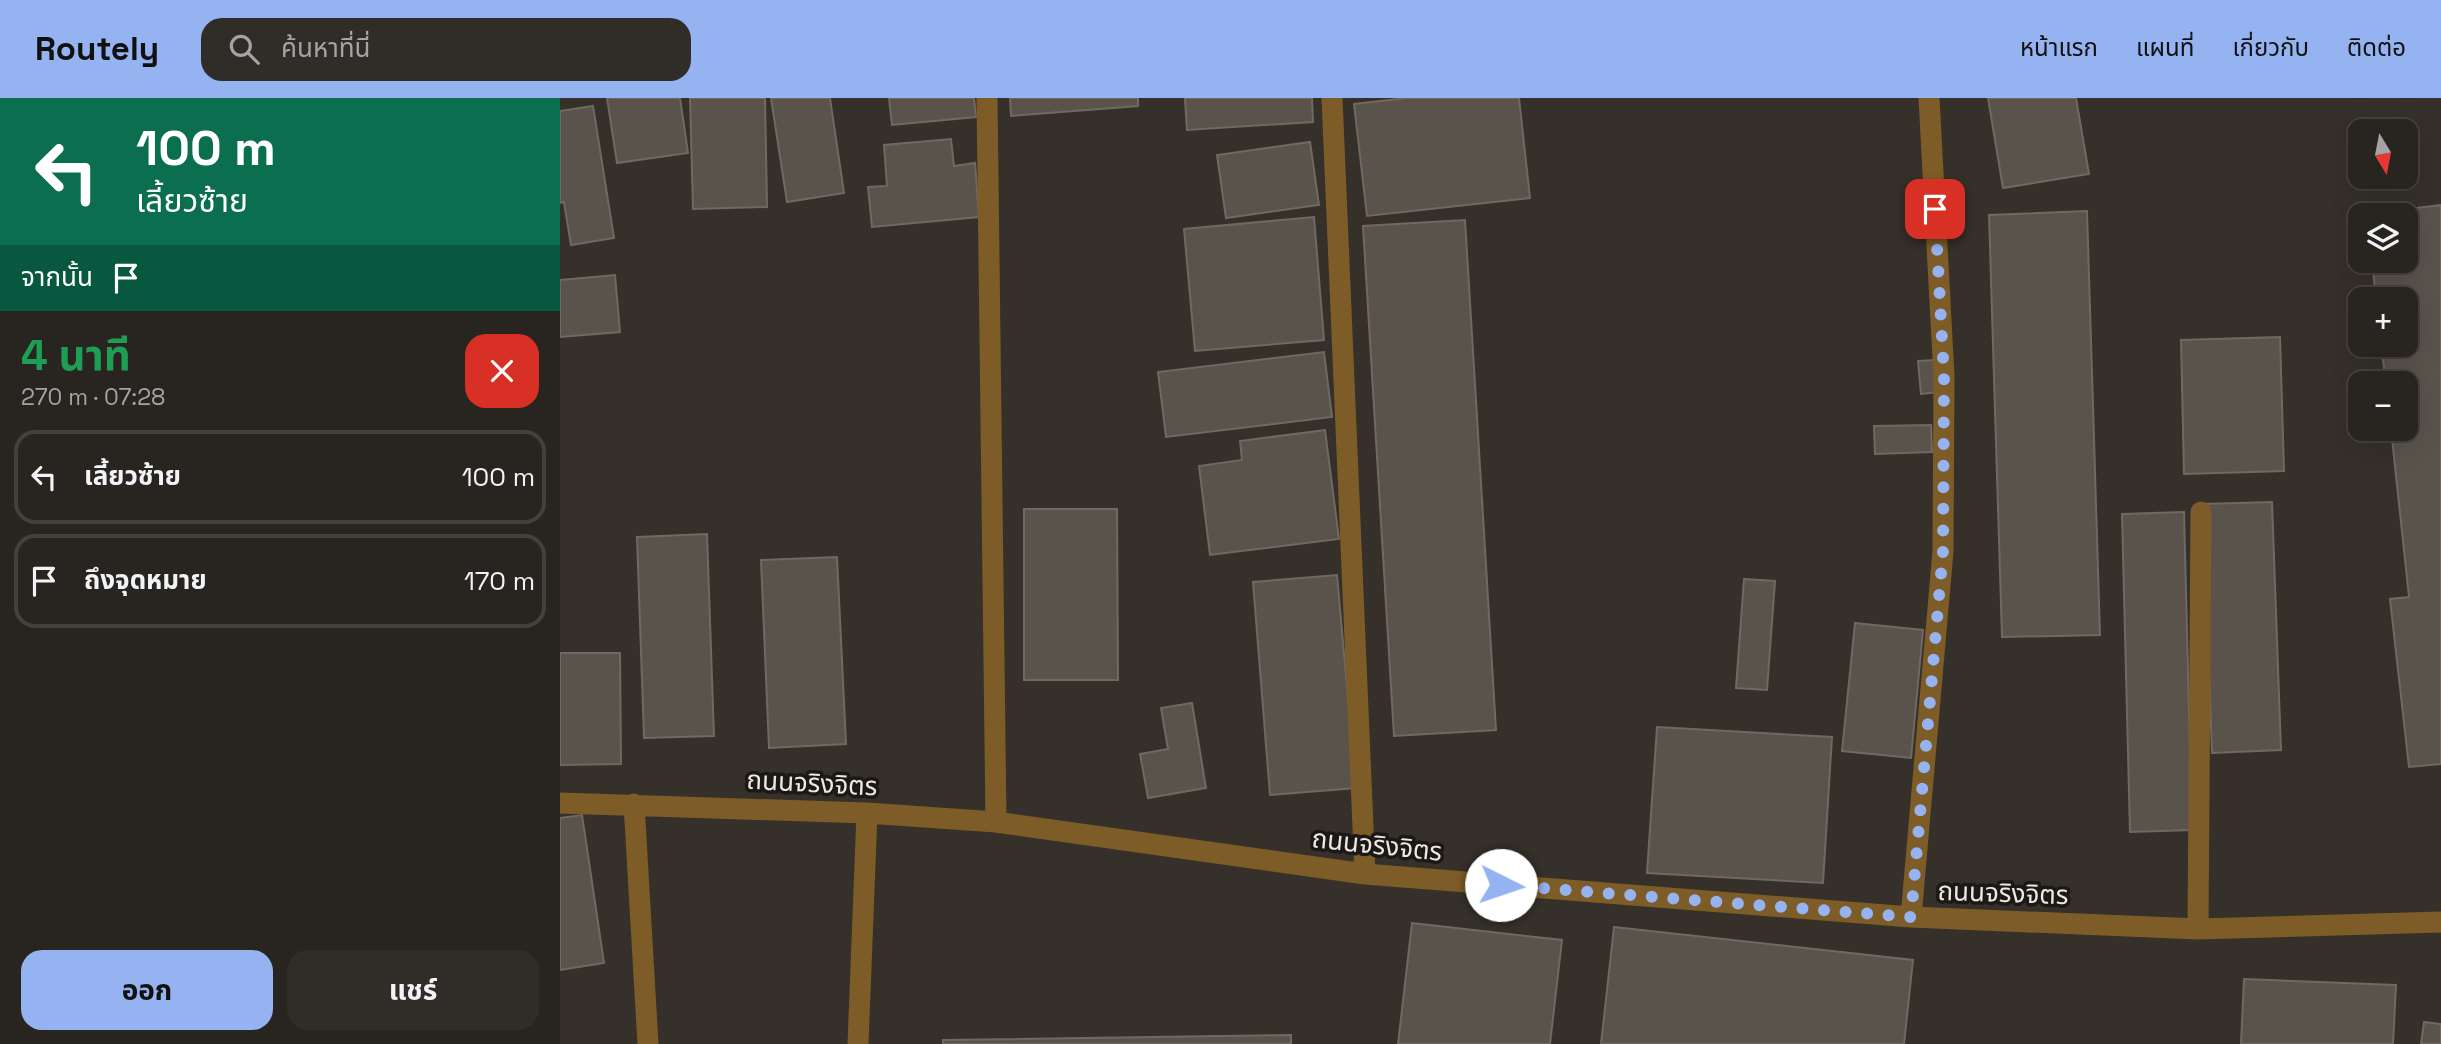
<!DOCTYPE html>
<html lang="th">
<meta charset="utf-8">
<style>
body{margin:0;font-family:"Space Grotesk","Noto Sans Thai",sans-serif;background:#302c28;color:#f1f3f6;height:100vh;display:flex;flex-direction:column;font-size:26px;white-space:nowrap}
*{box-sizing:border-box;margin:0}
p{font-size:23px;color:#a5a4a4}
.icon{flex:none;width:38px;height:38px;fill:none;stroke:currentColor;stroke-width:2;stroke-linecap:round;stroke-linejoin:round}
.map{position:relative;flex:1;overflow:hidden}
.details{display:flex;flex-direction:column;background:#28241f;width:560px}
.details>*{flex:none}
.top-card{background:#0b6e4f;color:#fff;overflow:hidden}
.needle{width:46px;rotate:170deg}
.tools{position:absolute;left:1788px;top:21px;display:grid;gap:14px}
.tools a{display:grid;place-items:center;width:70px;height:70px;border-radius:14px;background:#28241f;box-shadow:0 7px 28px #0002,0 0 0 2px #44413d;font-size:35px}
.pin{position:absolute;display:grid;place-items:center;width:60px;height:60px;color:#fff;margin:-30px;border-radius:14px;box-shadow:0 4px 10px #0006}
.me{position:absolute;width:77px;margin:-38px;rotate:94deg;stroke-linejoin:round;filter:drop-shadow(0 0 5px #0008)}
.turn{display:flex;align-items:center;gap:24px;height:147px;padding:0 21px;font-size:32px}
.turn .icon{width:91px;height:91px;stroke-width:2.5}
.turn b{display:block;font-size:49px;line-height:60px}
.then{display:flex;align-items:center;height:66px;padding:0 21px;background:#0003;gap:14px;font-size:26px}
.round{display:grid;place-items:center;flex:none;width:74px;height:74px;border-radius:21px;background:#302c28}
.overview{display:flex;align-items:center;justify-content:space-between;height:119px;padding:0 21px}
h1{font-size:42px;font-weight:700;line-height:52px;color:#1e9e55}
.cta{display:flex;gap:14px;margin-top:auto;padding:14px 21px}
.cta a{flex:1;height:80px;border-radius:21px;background:#95b2f1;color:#111;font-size:28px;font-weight:700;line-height:80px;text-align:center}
.cta a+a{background:#302c28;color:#f1f3f6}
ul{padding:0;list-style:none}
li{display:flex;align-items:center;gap:21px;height:94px;margin:0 14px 10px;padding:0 7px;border:4px solid #44413d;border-radius:21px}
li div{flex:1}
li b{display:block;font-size:26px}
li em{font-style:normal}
header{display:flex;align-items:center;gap:42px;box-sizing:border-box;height:98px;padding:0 35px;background:#95b2f1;color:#111}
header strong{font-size:33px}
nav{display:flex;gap:38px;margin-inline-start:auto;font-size:24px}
.search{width:490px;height:63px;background:#302c28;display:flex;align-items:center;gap:18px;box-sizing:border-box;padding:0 24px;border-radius:21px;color:#a5a4a4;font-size:26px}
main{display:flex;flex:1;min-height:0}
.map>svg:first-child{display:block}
.building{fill:#59534c;stroke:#6f6961;stroke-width:2}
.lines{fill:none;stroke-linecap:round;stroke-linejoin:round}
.minor{stroke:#7e5c27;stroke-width:21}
.route{stroke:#95b2f1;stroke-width:12;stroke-dasharray:0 21.6}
.labels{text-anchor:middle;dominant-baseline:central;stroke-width:7;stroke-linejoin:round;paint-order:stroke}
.street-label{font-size:26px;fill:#ece9e5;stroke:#1b1815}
</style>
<header>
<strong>Routely</strong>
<div class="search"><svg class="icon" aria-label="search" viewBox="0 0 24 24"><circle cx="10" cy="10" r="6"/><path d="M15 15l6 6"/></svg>ค้นหาที่นี่</div>
<nav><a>หน้าแรก</a><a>แผนที่</a><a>เกี่ยวกับ</a><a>ติดต่อ</a></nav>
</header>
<main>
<section class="details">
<div class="top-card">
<div class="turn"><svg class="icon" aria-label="left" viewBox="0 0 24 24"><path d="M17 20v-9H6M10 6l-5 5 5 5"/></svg><div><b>100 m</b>เลี้ยวซ้าย</div></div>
<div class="then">จากนั้น<svg class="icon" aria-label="arrive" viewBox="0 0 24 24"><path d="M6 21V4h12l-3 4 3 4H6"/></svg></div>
</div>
<div class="overview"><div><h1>4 นาที</h1><p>270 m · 07:28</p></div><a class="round" style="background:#d93025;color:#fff"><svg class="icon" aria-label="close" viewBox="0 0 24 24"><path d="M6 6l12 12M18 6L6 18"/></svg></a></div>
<ul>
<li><svg class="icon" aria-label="left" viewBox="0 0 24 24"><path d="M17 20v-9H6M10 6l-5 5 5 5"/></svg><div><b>เลี้ยวซ้าย</b></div><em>100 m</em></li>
<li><svg class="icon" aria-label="arrive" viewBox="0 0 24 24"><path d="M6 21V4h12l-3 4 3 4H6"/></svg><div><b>ถึงจุดหมาย</b></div><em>170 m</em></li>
</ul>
<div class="cta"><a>ออก</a><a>แชร์</a></div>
</section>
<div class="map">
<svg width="1881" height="946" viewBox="0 0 1881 946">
<rect width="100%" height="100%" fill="#353029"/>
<!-- building -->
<path class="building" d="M47,0h73l8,55 -71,10z
M130,0h75l2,109 -74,2z
M211,0h59l14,95 -57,9z
M329,0h85l2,19 -84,8z
M450,0h128v8l-127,10z
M625,0h127l1,24 -126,8z
M847,0h112l11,100 -163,18 -13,-112z
M1428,0h88l13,76 -86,14z
M33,8l21,132 -43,7 -7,-43 -4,1v-92z
M391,41l3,27 21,-3 4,54 -107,10 -4,-40 19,-1 -3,-41z
M750,44l9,63 -93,13 -9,-63z
M1881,107v559l-32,3 -19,-168 19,-2 -18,-168h15v-46h-20l-5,-38h25v-46h-30l-4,-38h34v-46l-39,-1z
M1527,113l13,424 -98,2 -13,-422z
M754,119l10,123 -129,11 -11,-122z
M905,122l31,510 -102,6 -31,-510z
M55,177l5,57 -60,5v-57z
M1720,239l4,134 -100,3 -3,-134z
M764,254l8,65 -166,20 -8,-65z
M1375,262l3,32 -17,2 -3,-33z
M1371,327l1,27 -57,2 -1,-28z
M765,332l14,109 -129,16 -11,-89 43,-6 -2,-19z
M1712,404l9,248 -69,3 -9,-249z
M464,411h93l1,171h-94z
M1624,414l8,318 -62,2 -8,-318z
M147,436l7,202 -70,2 -7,-201z
M277,459l9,187 -77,4 -8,-188z
M777,477l19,213 -86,7 -17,-213z
M1184,481l31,2 -8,109 -31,-2z
M1295,525l68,7 -12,128 -69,-7z
M0,555h60l1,111 -61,1z
M632,605l14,85 -58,10 -8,-44 28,-5 -7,-41z
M1097,629l175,10 -9,146 -176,-10z
M22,717l22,148 -44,7v-152z
M852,825l150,17 -12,104h-152z
M1054,829l299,33 -9,84h-303z
M1684,881l152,6 -3,59h-152z
M1864,924l17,2v20h-20z
M731,937v9h-348v-4z"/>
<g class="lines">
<!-- minor -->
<path class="minor" d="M427,0l9,724
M772,0l33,776
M0,705l307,10 129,9 369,52 546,43 287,12 243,-7
M74,706l14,240
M1351,819l32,-366 1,-175 -15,-278
M1638,831l3,-417
M298,946l9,-231"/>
</g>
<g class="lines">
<!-- route -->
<path class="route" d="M941,787l410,32 32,-366 1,-175 -9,-167"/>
</g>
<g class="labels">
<!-- street labels -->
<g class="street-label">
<text transform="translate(252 685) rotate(3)">ถนนจริงจิตร</text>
<text transform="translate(817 747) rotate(6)">ถนนจริงจิตร</text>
<text transform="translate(1443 795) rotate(2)">ถนนจริงจิตร</text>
</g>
</g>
</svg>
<div class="tools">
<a><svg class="needle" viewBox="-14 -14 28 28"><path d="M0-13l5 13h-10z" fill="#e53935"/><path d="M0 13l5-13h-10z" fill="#a5a4a4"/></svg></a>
<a><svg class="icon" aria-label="layers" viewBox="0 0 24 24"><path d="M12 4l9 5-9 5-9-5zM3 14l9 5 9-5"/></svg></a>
<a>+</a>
<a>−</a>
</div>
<div class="pin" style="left:1375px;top:111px;background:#d93025"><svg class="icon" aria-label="arrive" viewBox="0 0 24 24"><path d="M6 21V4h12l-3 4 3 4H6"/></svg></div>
<svg class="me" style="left:941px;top:787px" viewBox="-20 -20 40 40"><circle r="19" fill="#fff"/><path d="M0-13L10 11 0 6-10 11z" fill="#95b2f1"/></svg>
</div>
</main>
